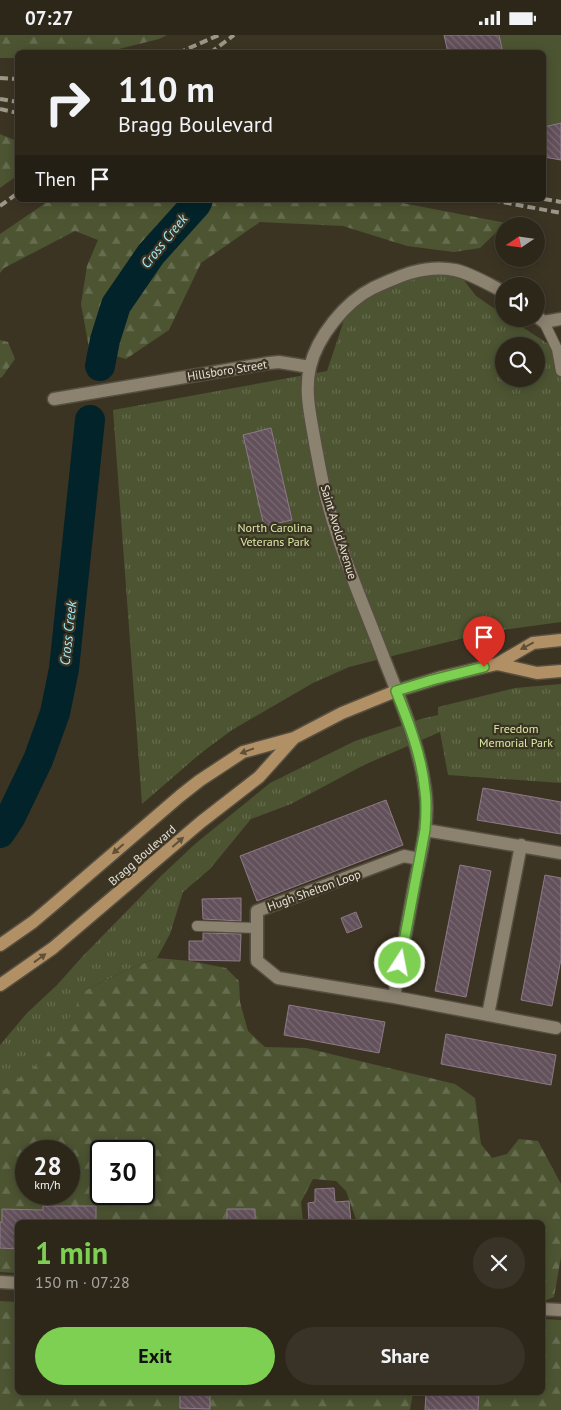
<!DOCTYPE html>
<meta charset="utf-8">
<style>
body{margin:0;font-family:"PT Sans",sans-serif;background:#393327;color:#f1f3f6;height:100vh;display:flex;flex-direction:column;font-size:19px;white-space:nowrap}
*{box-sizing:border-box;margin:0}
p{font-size:16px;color:#a7a5a2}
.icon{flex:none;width:28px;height:28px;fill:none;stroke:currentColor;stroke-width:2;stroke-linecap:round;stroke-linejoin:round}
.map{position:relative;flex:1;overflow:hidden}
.details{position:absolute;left:15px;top:1185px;width:530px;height:175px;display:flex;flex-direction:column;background:#2d271a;border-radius:8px;box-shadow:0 2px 12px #0003,0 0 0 1px #484439}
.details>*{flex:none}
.hud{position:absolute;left:15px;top:15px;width:531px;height:152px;border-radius:8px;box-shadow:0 2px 12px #0003,0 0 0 1px #484439;background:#2d271a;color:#f1f3f6;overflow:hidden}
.needle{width:32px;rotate:257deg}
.controls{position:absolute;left:495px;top:182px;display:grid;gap:10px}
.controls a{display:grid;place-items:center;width:50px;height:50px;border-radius:50%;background:#2d271a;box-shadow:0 2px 12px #0003,0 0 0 1px #484439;font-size:25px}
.speed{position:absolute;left:15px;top:1105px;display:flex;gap:10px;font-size:25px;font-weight:700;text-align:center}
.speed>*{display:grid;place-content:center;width:65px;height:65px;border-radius:50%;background:#2d271a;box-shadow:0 2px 12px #0003,0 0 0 1px #484439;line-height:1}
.speed small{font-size:12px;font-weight:400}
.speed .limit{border:2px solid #111;border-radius:8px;background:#fff;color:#111}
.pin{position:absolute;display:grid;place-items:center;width:42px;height:42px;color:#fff;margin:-51px -21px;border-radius:50% 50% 50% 0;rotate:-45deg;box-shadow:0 0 5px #0007}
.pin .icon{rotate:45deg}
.me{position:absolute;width:55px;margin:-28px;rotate:11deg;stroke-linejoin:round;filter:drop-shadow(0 0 4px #0008)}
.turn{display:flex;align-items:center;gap:18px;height:105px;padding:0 20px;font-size:22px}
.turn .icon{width:65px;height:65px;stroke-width:2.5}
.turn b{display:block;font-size:35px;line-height:42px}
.then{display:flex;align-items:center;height:48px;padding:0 20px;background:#0003;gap:10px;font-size:19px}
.round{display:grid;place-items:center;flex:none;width:52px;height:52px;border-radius:26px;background:#393327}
.head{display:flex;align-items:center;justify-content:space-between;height:85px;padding:0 20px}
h1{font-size:30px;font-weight:800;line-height:38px;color:#7ed053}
.primary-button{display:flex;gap:10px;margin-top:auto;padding:10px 20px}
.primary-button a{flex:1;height:58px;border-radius:30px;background:#7ed053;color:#111;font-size:20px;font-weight:800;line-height:58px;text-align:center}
.primary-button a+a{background:#393327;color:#f1f3f6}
.status{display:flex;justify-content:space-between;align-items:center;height:35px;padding:0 25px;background:#2d271a;direction:ltr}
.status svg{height:14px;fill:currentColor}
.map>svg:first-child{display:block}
.forest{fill:url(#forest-firs);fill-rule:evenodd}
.park{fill:url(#park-tufts);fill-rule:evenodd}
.garden{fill:#4c5432}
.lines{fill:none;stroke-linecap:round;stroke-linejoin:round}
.river{stroke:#022329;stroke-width:30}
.building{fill:url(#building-back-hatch);stroke:#8e7a86}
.lane-casing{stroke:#564f41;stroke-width:12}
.street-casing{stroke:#564f41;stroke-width:15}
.primary-casing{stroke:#564f41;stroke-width:15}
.lane{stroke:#8c8270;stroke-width:10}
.street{stroke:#8c8270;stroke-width:12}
.primary{stroke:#b29065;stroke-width:12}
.rail{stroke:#9d978a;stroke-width:4;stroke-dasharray:8 4;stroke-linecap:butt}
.oneway{fill:#5f5037}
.route-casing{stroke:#528736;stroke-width:12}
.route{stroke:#7ed053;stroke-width:9}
.labels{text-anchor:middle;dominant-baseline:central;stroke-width:4.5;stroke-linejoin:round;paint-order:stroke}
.street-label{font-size:12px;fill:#e8e3d9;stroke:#3c3423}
.park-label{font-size:12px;fill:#d9eca4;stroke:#3c3423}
.water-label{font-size:14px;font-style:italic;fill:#a2ecfc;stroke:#3c3423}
</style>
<div class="status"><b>07:27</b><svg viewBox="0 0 49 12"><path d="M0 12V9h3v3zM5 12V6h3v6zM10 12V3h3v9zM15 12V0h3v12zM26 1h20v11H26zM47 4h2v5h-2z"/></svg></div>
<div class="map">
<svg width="561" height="1375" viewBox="0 0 561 1375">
<defs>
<pattern id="forest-firs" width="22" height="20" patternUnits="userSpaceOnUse" patternTransform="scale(1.25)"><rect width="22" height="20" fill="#4c5432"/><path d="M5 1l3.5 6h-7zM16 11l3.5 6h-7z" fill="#666c4f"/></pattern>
<pattern id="park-tufts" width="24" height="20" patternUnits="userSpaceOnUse" patternTransform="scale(1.25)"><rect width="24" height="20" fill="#4c5432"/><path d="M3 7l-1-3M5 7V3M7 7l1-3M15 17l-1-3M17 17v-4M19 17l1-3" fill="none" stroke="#666c4f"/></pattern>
<pattern id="building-back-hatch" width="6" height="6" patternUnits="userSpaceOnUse" patternTransform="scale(1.25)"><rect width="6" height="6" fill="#62505b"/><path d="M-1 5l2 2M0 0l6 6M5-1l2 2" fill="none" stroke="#786972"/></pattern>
</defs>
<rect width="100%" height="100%" fill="#3c3423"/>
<!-- forest -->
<path class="forest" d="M0,0h167l-8,4 -52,13 -89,1 -1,5h-17z
M0,99l17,7 1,34 -18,13z
M50,165h337l119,23 -26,25 -26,4 -47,-6 -64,-20 -83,-4 -59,41 -32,67 -43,29 -37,-11 -8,-44 6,-38 11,-26 -23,-9 -71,37 -4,5v-39z
M0,305l8,2 7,17 -13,18 -2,1z
M157,923l33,3 36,7 13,13 1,21 8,29 17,16 41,1 149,36 20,14 6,46 11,14 15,-4 12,-15 19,2 23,43v73l-7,40 -7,3 -4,-1 -1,-76 -185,-1 -11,-31 -10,-10 -23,-2 -12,23 2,20 -285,1 -1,50 -17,-1v-209l86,-73 43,-21zM26,1116h43v43h-43zM101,1116h43v43h-43z
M0,1266l17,1 1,91h395l-3,17h-410z
M543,1284l18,1v90h-88l-5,-17h74z"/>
<!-- park -->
<path class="park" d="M456,235l20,26 28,19v4h6l46,30 5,-3v276l-74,10 -138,35 -36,16 -81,47 -31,23 -59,51 -29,-394 214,-39 22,-66 46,-27zM504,311h32v33h-32z
M561,649v99l-113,-8 -8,-43 -76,33 -73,39 -40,15 -41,50 -27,23 -13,42 -13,24 -28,11 -43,21 -42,69 -44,34v-48l27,-32 30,-28 25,-28 79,-81 34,-32 75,-61 85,-42 66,-22 17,-4v-8l77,-19z"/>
<!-- garden -->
<path class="garden" d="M444,0h117v125l-17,-3v-104l-96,-1z"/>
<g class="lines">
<!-- river -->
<path class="river" d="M100,331l5,-26 11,-35 35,-51 45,-50 2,-4
M0,798l10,-15 28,-58 17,-47 9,-44 26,-249"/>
</g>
<!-- building -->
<path class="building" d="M444,0h55l4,18h-55z
M561,88v37l-17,-3v-30z
M271,393l21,92 -28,6 -21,-91z
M483,753l78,14v32l-84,-14z
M386,765l17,45 -146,56 -17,-45z
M460,830l31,6 -25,126 -31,-6z
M545,840l16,3v81l-9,47 -31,-6z
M241,863v23l-38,-2 -1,-20z
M356,877l6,15 -15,6 -6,-15z
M203,898l38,1 -1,27 -51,-1v-19h14z
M289,970l96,17 -6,31 -95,-18z
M446,999l110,21 -5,30 -110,-21z
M334,1153l1,14 14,-1 2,22h-42l-1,-20 7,-1v-13z
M43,1171h53v17h-78v26l-18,-1v-26h2v-13l41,1z
M227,1174h28v14h-28z
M180,1358h30v16l-30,-1z
M426,1358h53l-1,17h-53z"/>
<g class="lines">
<!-- lane casing -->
<g class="lane-casing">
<path id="lane" d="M544,287l13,27 4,22
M197,891l60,2"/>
</g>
<!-- street casing -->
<g class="street-casing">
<path id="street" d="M536,281l8,6 17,-3
M54,364l215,-36 10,-1 31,5
M425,795l136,23
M419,824l-15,-3 -147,55v50l21,17 116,19 162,31
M394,962c7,-38 14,-76 21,-115 6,-30 15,-62 10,-93 -6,-46 -25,-89 -42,-133 -19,-50 -41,-100 -55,-152 -6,-20 -9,-41 -13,-61 -4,-25 -11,-51 -5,-76 7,-30 35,-65 63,-79 26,-12 52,-24 82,-18 15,3 35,15 49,22
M488,980l33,-170
M0,1247l18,1
M542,1274l19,1"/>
</g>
<!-- primary casing -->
<g class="primary-casing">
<path id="primary" d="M497,629l40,9 24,-2
M0,910l33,-23 19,-16 128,-110 19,-15 44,-29 51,-14 48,-25 54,-22 46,-14 55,-13 36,-21 28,-3
M0,950l53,-37 148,-126 58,-45 35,-39"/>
</g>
<!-- lane -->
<use href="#lane" class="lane"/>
<!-- street -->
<use href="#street" class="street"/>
<!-- primary -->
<use href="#primary" class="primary"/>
<!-- rail -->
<path class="rail" d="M178,18l41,-18
M210,18l24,-18
M0,43l18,1
M0,64l18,3
M0,74l18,4
M544,164l17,3
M492,165l69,13
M0,171l18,-13"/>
</g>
<!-- one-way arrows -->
<defs><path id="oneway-solid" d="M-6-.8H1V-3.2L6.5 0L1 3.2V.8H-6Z" transform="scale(1.25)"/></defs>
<g class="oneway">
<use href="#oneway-solid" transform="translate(527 611) rotate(152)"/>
<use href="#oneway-solid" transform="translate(247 716) rotate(160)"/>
<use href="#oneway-solid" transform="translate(178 807) rotate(-41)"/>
<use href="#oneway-solid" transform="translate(118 814) rotate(139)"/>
<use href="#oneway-solid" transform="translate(40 923) rotate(-36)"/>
</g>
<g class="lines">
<!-- route casing -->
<g class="route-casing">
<path id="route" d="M400,928l25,-133c1,-13 2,-26 0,-39 -3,-34 -16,-68 -29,-100l36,-11 52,-13"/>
</g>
<!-- route -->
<use href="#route" class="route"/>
</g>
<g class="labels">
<!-- street labels -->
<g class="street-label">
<text transform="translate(227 335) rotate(-9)">Hillsboro Street</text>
<text transform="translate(339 497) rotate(73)">Saint Avold Avenue</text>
<text transform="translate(142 820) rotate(-41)">Bragg Boulevard</text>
<text transform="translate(314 855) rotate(-20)">Hugh Shelton Loop</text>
</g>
<!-- park labels -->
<g class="park-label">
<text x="275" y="492">North Carolina<tspan x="275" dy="14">Veterans Park</tspan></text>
<text x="516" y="693">Freedom<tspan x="516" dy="14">Memorial Park</tspan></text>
</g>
<!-- water labels -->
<g class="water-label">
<text transform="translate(164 206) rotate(-51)">Cross Creek</text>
<text transform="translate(68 598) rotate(-84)">Cross Creek</text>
</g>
</g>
</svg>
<div class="controls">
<a><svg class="needle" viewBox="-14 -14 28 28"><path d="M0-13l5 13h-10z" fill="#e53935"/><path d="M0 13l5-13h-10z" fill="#a7a5a2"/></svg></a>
<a><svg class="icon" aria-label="sound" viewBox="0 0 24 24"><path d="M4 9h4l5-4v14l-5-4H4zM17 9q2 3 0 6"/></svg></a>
<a><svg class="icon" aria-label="search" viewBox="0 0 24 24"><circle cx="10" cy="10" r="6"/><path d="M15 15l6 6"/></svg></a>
</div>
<div class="speed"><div>28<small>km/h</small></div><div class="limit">30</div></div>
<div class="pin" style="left:484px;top:632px;background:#d93025"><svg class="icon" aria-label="arrive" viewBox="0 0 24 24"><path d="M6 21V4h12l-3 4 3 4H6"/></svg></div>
<svg class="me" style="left:400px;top:928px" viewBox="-20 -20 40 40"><circle r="17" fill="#7ed053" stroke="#fff" stroke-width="3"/><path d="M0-11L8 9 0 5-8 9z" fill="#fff"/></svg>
<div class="hud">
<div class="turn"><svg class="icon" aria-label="right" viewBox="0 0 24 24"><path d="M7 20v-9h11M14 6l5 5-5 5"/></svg><div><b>110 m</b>Bragg Boulevard</div></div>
<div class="then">Then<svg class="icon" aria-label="arrive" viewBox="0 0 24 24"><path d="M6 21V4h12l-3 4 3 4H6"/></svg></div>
</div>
<section class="details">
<div class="head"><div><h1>1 min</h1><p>150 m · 07:28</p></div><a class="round"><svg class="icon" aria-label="close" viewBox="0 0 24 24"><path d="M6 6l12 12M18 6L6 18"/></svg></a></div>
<div class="primary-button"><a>Exit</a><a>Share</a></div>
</section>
</div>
